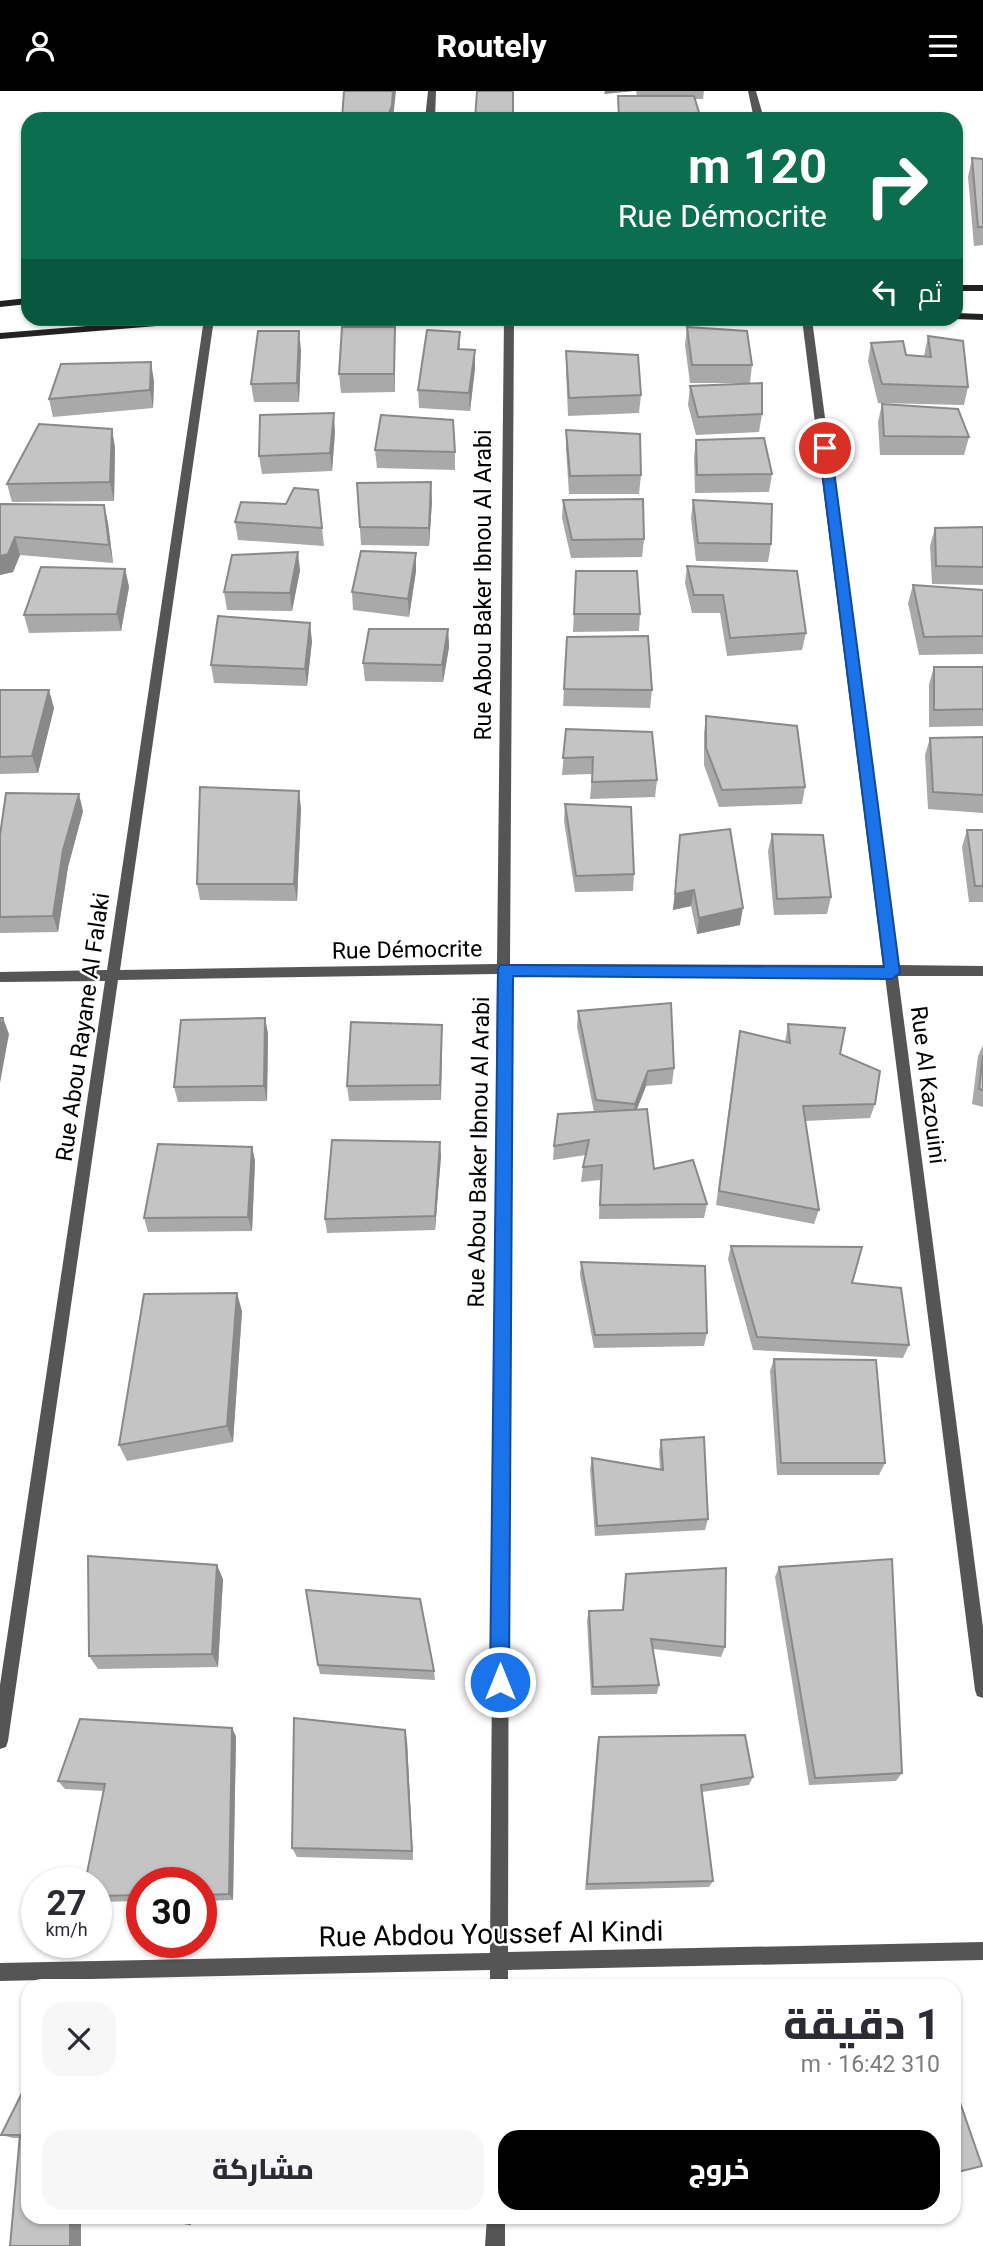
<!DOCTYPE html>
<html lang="ar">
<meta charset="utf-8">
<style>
body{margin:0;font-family:Roboto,Cairo,sans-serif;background:#f7f7f7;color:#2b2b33;direction:rtl;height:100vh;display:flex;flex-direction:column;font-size:26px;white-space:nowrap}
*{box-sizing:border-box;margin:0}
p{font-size:23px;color:#7c7c81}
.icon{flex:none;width:38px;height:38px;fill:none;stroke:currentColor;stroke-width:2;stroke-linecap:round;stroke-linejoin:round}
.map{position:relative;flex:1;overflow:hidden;direction:ltr}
.side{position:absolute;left:21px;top:1888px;width:940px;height:245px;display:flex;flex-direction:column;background:#fff;border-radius:21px;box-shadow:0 2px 5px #0004;direction:rtl}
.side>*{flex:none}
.top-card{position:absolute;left:21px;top:21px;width:942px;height:214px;border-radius:21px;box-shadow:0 2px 5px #0004;direction:rtl;background:#0b6e4f;color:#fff;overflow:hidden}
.speed{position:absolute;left:21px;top:1776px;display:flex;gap:14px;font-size:35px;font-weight:700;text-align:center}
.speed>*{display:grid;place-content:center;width:91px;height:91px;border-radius:50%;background:#fff;box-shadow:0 2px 5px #0004;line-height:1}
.speed small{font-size:18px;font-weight:400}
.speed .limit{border:10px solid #d22;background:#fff;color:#111}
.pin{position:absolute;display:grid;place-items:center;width:60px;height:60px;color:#fff;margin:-30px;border:4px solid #fff;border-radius:50%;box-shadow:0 2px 7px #0007}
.me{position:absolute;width:77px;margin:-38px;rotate:0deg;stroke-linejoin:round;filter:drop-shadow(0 0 5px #0008)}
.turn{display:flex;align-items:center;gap:24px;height:147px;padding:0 21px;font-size:32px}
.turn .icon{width:91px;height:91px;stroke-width:2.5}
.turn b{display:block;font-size:49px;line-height:60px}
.then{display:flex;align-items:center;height:66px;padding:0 21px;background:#0003;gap:14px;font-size:26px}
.round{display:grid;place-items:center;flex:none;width:74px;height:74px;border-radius:21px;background:#f7f7f7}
.head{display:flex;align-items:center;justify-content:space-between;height:119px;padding:0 21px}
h1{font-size:42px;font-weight:800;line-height:52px}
.primary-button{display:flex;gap:14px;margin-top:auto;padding:14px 21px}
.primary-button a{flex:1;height:80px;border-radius:21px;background:#000;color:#fff;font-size:28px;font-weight:800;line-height:80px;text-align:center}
.primary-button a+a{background:#f7f7f7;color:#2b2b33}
header{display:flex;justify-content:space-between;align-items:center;height:91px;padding:0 21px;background:#000;color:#fff;font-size:32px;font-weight:800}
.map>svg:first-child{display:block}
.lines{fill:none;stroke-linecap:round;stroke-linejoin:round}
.minor{fill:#555;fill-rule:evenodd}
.secondary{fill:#222;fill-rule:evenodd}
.wall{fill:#a9a9a9}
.shaded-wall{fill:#898989}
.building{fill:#c4c4c4;stroke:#898989;stroke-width:2}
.route{fill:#1a73e8;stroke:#114b97;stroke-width:2}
.labels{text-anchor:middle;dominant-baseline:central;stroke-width:5;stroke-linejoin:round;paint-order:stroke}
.street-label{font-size:23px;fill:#000;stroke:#fff}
.near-street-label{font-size:28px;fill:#000;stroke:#fff}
</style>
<header><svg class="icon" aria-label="menu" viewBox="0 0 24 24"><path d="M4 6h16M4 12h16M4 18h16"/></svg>Routely<svg class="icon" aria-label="person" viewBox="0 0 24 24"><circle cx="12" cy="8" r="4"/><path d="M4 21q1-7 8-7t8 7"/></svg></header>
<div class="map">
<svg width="983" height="2155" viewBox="0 0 983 2155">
<rect width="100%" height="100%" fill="#fff"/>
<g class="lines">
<!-- minor -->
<path class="minor" d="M428,0h8l-1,28h-10z
M748,0h8l8,28h-10z
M204,228h10l-94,651 377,-6 7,-645h10l-4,645 373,1 -81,-646h10l85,646 86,1v10h-85l85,651v71l-6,-2 -2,-6 -90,-714 -375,-2 -2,978 475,-10v18l-475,10v16h-18v-16l-490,11v-18l490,-10 7,-979 -379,6 -110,761 -2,6 -6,2v-64l105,-704 -105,1v-10l107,-2z
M487,2126h18v29h-20z"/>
<!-- secondary -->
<path class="secondary" d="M956,194h27v6h-27z
M28,207v6l-28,3v-6z
M956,222l27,1v6l-29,-1z
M174,228h36l-5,3 -205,17v-6z"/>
</g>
<!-- wall -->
<path class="wall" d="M636,0h68l-1,8h-8l6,20h-83v-23h19z
M972,67l11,1v86l-9,1 -6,-69z
M687,236l65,38 -2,18h-60l-5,-38z
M460,241v17l15,19 -5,43 -51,-3 -1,-18z
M928,245l40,51 -4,18 -86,-2 -10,-42 3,-18 35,12 18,1z
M395,255v46l-54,1 -2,-19z
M301,259l-2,52h-45l-3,-18z
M566,260l75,44 -2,18 -71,3 -2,-47z
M154,290l-1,27 -100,9 -4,-18z
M690,295l72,28 -3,18 -63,3 -8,-30z
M882,313l87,33 -5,18h-84l-2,-33z
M566,339l75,45 -2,19h-70l-3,-46z
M335,341l-3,39 -70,3 -3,-18z
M696,349l76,34 -3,18 -74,1 -1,-35z
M115,356l-1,54 -102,1 -5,-18z
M375,359l80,2v18l-78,-2z
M357,392l75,18 -3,45 -68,-1z
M318,399l6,56 -86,-6 -3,-18 51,-18z
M563,409l81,39 -2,18 -71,1 -9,-40z
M693,409l78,44 -3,18 -72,-1 -5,-43z
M0,413l104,1 4,18 5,40 -93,-8 -7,17 -13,3z
M983,436v58l-51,-1 -2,-38 5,-18z
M416,462v18l-7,46 -56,-7 -1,-18z
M687,475l119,67 -4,17 -75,6 -7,-43h-28l-7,-30z
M125,478l4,18 -8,44 -92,2 -5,-18z
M300,479l-8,41 -65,-1 -3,-18z
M576,480l64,43 -1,17 -66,1z
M913,494l70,5v64l-64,1 -11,-52z
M448,538l1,18 -6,35 -78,-1 -2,-18z
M567,546l85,53 -2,18 -87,-2z
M312,550l-5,45 -93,-3 -3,-18z
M934,576h49v59l-54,1v-43z
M0,599l54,18 -16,65 -38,1z
M706,625l99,71 -3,17 -83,3 -15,-42v-32z
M566,638l91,51 -2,17 -65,2 2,-25 -30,1z
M983,646v76l-55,-4 -3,-54 5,-17z
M565,713l69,70 -1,17 -58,1 -11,-71z
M301,717l-4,93 -97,-1 -3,-16z
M83,720l-15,56 -10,65 -58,1v-98z
M967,739h16v72h-14l-7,-55z
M772,743l59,63 -4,17 -53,1 -6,-64z
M680,744l60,90 -43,9 -6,-28 -18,4z
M578,920l96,57 -2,16 -26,2 -9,23 17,60 53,35 -3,14 -105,1 1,-39 -19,2 2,-15 3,-12 -33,5 1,-14 40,-34 -17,-85z
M265,927l3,16 -1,67 -89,1 -4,-15z
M788,933l52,30 35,50 -5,14 -65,3 14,89 -5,14 -98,-19 21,-158 3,-16 45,11z
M442,934l-1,75 -92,1 -2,-15z
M983,954v62l-11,-3 6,-48z
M252,1056l3,14 -3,70 -104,1 -4,-14z
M441,1065l-6,74 -108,3 -2,-14z
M731,1155l121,37 57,62 -6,13 -150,-8 -25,-91z
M581,1171l126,71 -3,13 -110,2 -14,-73z
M242,1220l-9,131 -106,19 -8,-16z
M774,1268l111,104 -6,12h-102l-7,-104z
M661,1349l47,79 -3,11 -110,6 -5,-67 2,-11 68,12 -1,-18z
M779,1476l123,206 -6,8 -87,4 -34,-208z
M626,1483l99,73 -4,10 -68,-8 6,36 -2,9 -66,1 -4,-75 2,-9 33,-1z
M223,1488l-5,88 -120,2 -9,-13z
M318,1574l116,6 1,9 -115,-6z
M405,1639l2,11 6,119 -116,-3 -5,-9z
M236,1645l-3,164 -32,1v-18h-59v18l-46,1v-19l8,-92 -39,-2 -7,-8z
M599,1646l154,40 -4,8 -47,7 11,89 -4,6 -124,3 12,-145z
M28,1990l-8,57h-7l-12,-3z"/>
<!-- shaded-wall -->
<path class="shaded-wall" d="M393,0h3l-3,28h-6z
M605,0h30l-31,3z
M395,236v65l-1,-18z
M299,240l2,19 -2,52 -2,-19z
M475,259v18l-5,43 -1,-18z
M151,271l3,19 -1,27 -3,-18z
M334,322l1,19 -3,39 -2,-18z
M112,338l3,18 -1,54 -4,-19z
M431,391l1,19 -3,45v-18z
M104,414l4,18 5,40 -4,-18z
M15,446l5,18 -7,17 -13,3v-19z
M298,461l2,18 -8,41 -2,-18z
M416,462v18l-7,46 -1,-18z
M125,478l4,18 -8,44 -4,-17z
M310,532l2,18 -5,45 -2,-17z
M448,538l1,18 -6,35 -1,-17z
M49,599l5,18 -16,65 -6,-17z
M299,700l2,17 -4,93 -3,-17z
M79,703l4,17 -15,56 -10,65 -5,-16 10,-66z
M694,799l-3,16 -18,4 2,-16z
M743,817l-3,17 -43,9 2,-16z
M3,927l6,16 -9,49v-51z
M265,927l3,16 -1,67 -3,-15z
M442,934v15l-1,60 -1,-15z
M648,980l-2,15 -13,33 2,-15z
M440,1051l1,14 -6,74v-14z
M252,1056l3,14 -3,70 -4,-14z
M237,1202l5,18 -9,131 -6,-16z
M217,1474l6,14 -5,88 -6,-13z
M232,1637l4,8 -3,164 -4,-6z
M405,1639l2,11 6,119 -1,-9z
M70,2126h11v29h-11z
M191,2126h7v7h-8z"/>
<!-- building -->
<path class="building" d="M344,0h49l-1,14 -5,14h-45z
M477,0h36v28h-38z
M618,5h76l7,23h-82z
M972,67l11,1v68h-5z
M342,236h53l-1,47h-55z
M687,236l60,4 5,34h-60z
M427,239l33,2 -2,17 17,1 -6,43 -51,-3z
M258,240h41l-2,52 -46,1z
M928,245l35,5 5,46 -86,-3 -11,-41 32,-2 3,14 25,2z
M566,260l72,4 3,40 -72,3z
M151,271l-1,28 -101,9 12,-35z
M762,292v31l-64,3 -8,-31z
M882,313l76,5 11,28 -85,-1z
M334,322l-4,40 -71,3 1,-41z
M381,324l72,5 2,32 -80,-2z
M39,333l73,5 -2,53 -103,2z
M566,339l74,4 1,41 -71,1z
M764,347l8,36 -75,1 -1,-35z
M431,391l-2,46 -69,-1 -3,-44z
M294,397l24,2 4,38 -87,-6 6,-20 45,2z
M643,408l1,40 -72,1 -9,-40z
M693,409l79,4 -1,40 -73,-1z
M0,413l104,1 5,40 -94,-8 -7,17 -8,2z
M983,436v40l-47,-1 -1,-38z
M361,460l55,2 -8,46 -56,-7z
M298,461l-8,41 -66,-1 8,-37z
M687,475l110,5 9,62 -76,5 -7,-43h-29z
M41,476l84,2 -8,45 -93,1z
M576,480h61l3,43h-66z
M913,494l70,5v46l-59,1z
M218,525l92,7 -5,46 -94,-4z
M369,538h79l-6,36 -79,-2z
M648,545l4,54 -88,-1 3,-52z
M934,576h49v42l-49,1z
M0,599h49l-17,66 -32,1z
M706,625l91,10 8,61 -83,3 -16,-42z
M566,638l86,3 5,48 -65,2 1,-25 -30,1z
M983,646v58l-50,-3 -3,-54z
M200,696l99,4 -5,93h-97z
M6,702l73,1 -16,56 -10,66 -53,1v-82z
M565,713l66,3 3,67 -58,2z
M730,738l13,79 -44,10 -5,-28 -19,4 5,-59z
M967,739h16v56h-8z
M772,743l51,1 8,62 -54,2z
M671,912l3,65 -26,3 -13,33 -39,-4 -18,-89z
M0,927h3l-3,14z
M265,927l-1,68 -90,1 7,-67z
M351,931l91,3 -2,60 -93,1z
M788,933l57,4 -5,26 40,17 -5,33 -72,2 16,104 -100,-19 21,-160 50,12z
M983,964v35l-4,-1z
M647,1018l7,60 39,-9 14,44 -107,1 2,-40 -19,2 6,-27 -35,6 4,-32z
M332,1049l108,2 -5,74 -110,3z
M158,1053l94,3 -4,70 -104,1z
M731,1155l131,1 -10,36 49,5 8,57 -152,-8z
M581,1171l124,4 2,67 -112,2z
M237,1202l-10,133 -108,19 25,-151z
M774,1268l102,1 9,103h-104z
M704,1346l4,82 -111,7 -5,-68 71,12 -2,-30z
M88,1465l129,9 -5,89 -123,2z
M892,1468l10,214 -87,5 -36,-211z
M726,1477l-1,79 -74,-8 8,46 -66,2 -4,-76 34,-1 3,-36z
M306,1499l114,9 14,72 -116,-6z
M294,1627l111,12 7,121 -120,-3z
M80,1628l152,9 -3,166 -28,1v-12h-59v12l-46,1v-13h-11l20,-99 -47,-3z
M745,1644l8,42 -52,8 12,96 -126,3 12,-147z
M28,1990v136h42v29h-60l10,-111h-19z
M954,1994l28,81 -28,7z
M145,2126h46l-1,7z"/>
<!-- route -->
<path class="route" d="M825,353l6,4 69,525 -8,6 -379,-3 -4,706 -3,6 -6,3 -7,-3 -3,-6 8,-713 2,-4 384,2 -65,-519z"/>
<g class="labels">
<!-- street labels -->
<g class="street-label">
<text transform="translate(483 494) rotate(-90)">Rue Abou Baker Ibnou Al Arabi</text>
<text transform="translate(407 859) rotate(-1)">Rue Démocrite</text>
<text transform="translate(83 936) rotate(-82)">Rue Abou Rayane Al Falaki</text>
<text transform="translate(928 994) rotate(83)">Rue Al Kazouini</text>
<text transform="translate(479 1061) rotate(-89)">Rue Abou Baker Ibnou Al Arabi</text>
</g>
<!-- near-street labels -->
<g class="near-street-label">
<text transform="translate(491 1843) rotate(-1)">Rue Abdou Youssef Al Kindi</text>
</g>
</g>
</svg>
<div class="speed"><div>27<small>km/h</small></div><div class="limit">30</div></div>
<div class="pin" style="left:825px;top:357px;background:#d93025"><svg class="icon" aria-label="arrive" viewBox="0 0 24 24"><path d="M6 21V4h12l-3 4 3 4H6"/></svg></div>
<svg class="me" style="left:500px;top:1591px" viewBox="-20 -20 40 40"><circle r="17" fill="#1a73e8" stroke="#fff" stroke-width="3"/><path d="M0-11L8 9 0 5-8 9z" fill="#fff"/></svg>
<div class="top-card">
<div class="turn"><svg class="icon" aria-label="right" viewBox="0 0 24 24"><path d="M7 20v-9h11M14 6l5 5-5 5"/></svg><div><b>120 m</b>Rue Démocrite</div></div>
<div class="then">ثم<svg class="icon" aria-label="left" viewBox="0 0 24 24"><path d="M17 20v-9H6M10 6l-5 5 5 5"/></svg></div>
</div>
<section class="side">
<div class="head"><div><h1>1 دقيقة</h1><p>310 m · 16:42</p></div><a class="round"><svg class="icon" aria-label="close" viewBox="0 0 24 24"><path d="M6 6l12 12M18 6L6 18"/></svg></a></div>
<div class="primary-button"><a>خروج</a><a>مشاركة</a></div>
</section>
</div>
